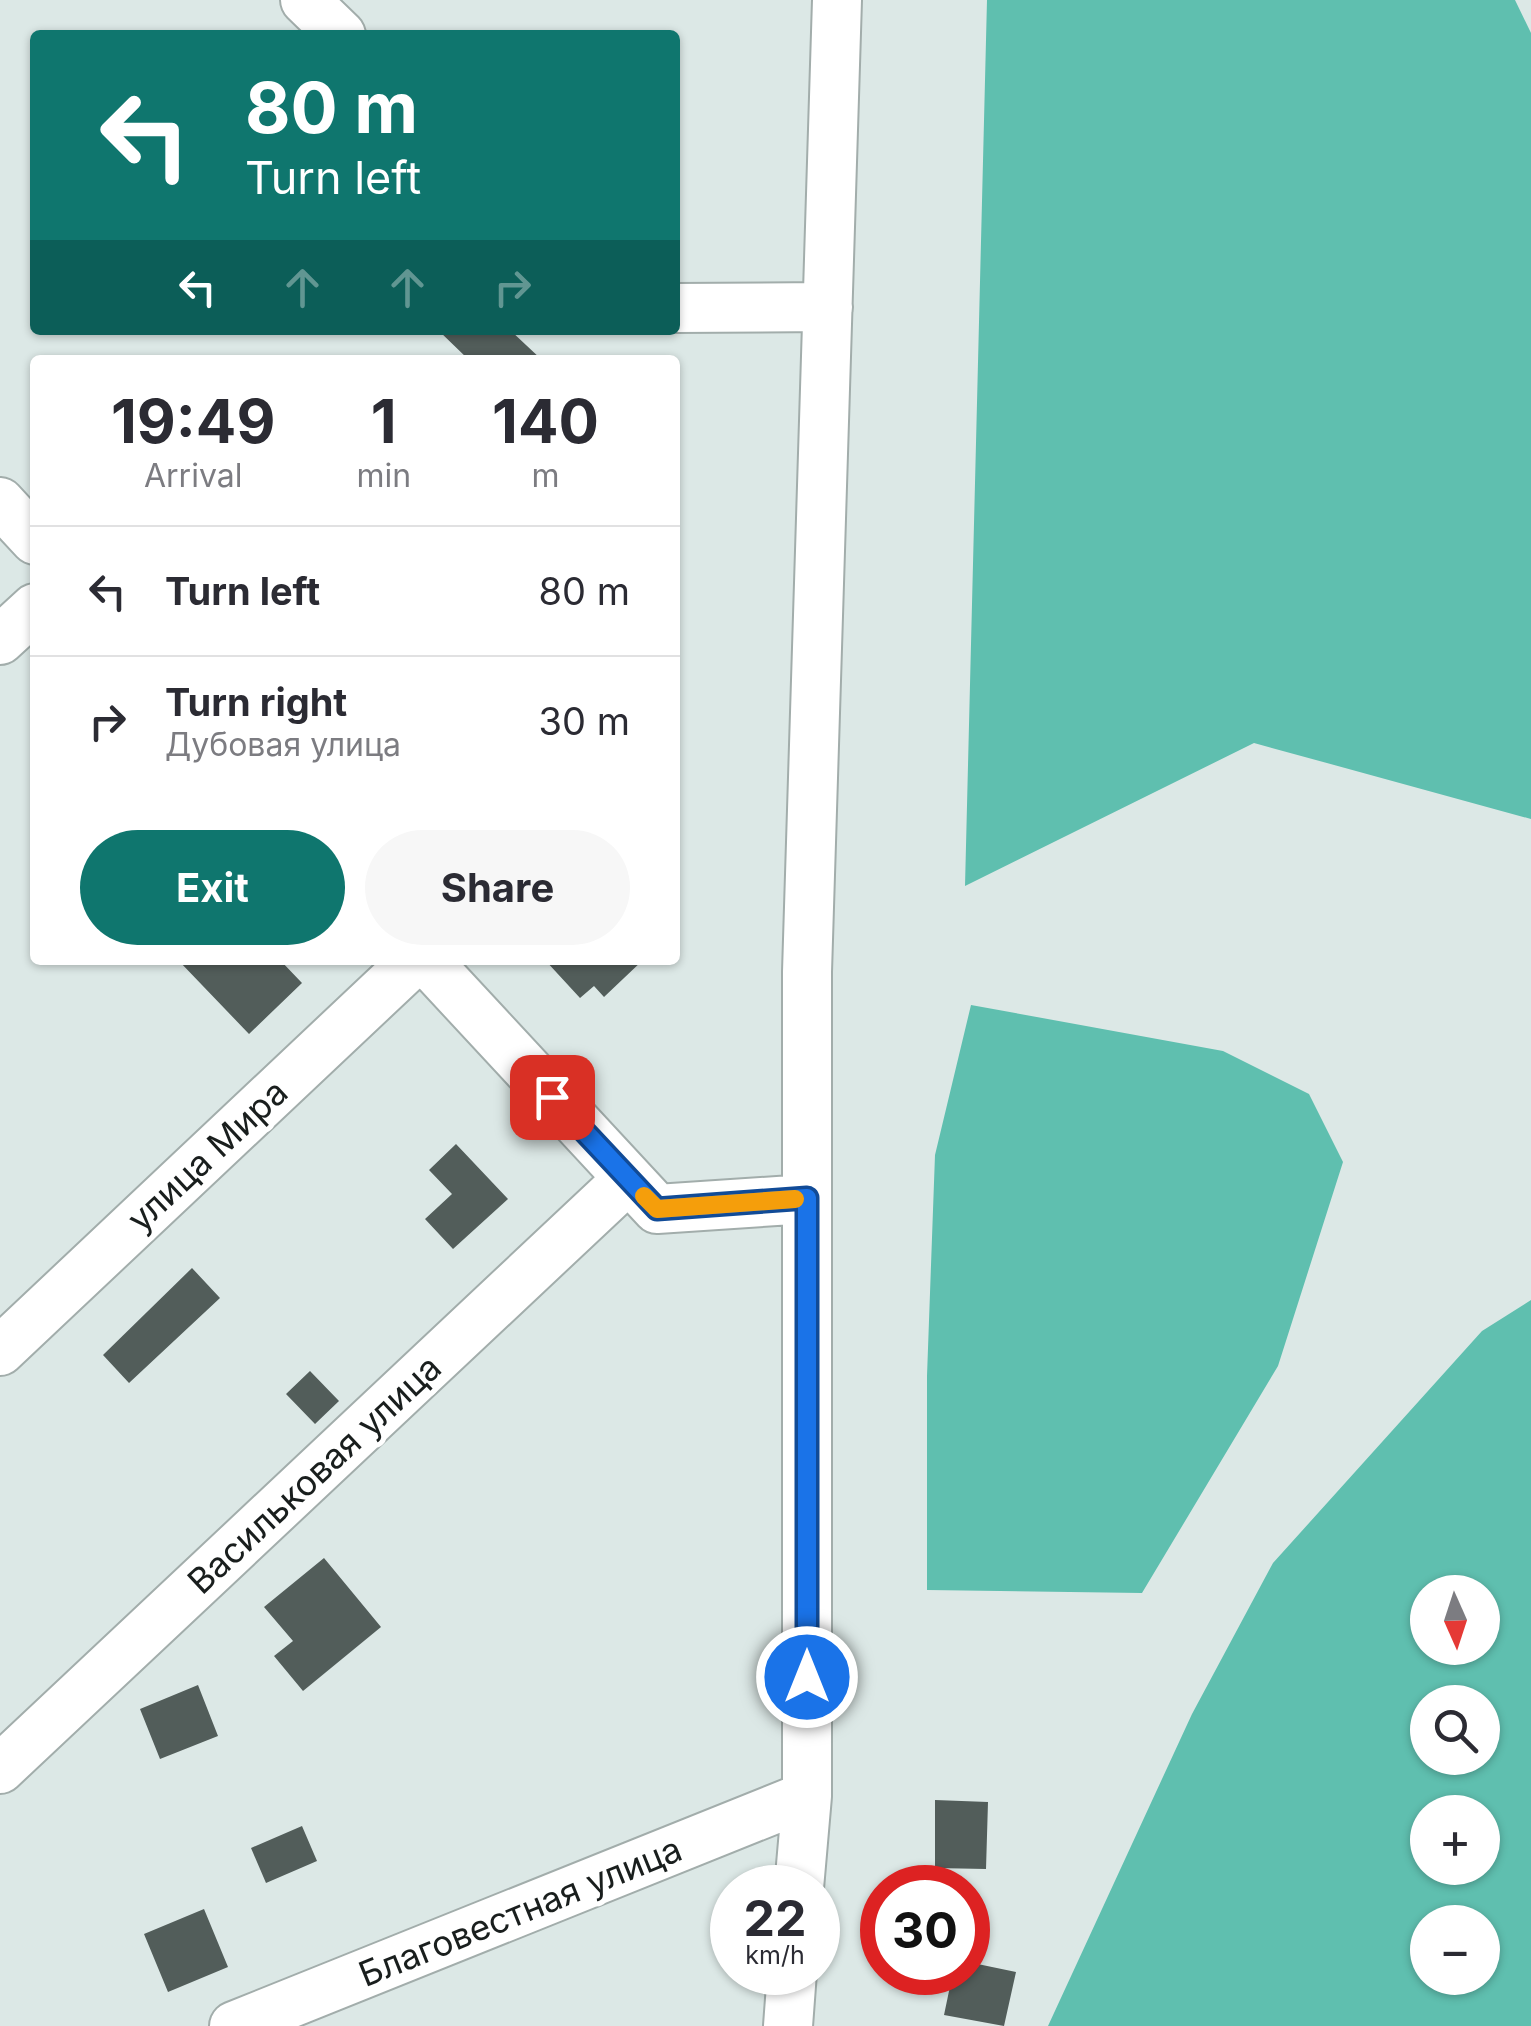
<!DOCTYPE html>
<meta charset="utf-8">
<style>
body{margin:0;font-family:Inter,sans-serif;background:#f7f7f7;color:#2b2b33;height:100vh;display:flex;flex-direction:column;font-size:38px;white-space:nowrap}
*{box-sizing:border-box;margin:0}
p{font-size:32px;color:#7c7c81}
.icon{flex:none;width:55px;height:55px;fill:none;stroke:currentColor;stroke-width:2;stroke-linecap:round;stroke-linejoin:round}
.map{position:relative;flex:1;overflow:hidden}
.side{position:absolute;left:30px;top:355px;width:650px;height:610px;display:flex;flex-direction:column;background:#fff;border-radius:10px;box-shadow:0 2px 8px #0004}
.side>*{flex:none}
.banner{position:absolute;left:30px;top:30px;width:650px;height:305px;border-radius:10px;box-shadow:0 2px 8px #0004;background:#0f766e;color:#fff;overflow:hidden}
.needle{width:65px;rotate:177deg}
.controls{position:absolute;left:1410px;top:1575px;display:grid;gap:20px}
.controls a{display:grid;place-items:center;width:90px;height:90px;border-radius:50%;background:#fff;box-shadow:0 2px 8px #0004;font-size:50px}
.speed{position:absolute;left:710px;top:1865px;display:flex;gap:20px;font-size:50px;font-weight:700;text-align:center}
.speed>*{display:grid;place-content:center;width:130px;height:130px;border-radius:50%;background:#fff;box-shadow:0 2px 8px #0004;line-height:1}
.speed small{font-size:25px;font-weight:400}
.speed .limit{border:15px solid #d22;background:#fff;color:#111}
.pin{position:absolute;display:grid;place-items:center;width:85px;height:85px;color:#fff;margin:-42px;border-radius:20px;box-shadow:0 5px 15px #0006}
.me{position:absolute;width:110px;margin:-55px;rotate:0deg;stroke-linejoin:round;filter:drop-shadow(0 0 8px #0008)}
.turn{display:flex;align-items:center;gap:35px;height:210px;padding:0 50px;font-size:45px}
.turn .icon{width:130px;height:130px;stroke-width:2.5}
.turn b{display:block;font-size:70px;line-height:85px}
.lanes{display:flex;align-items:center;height:95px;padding:0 50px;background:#0003;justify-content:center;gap:50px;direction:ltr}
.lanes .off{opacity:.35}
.eta{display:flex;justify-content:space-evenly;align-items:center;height:170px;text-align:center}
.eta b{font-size:60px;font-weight:700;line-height:70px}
.button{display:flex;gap:20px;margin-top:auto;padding:20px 50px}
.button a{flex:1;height:115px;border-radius:60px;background:#0f766e;color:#fff;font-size:40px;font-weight:700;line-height:115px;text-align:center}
.button a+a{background:#f7f7f7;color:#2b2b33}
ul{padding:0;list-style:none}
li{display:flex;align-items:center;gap:30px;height:130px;padding:0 50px;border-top:2px solid #e1e1e2}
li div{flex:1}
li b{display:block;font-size:38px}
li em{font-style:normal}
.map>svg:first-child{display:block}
.forest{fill:#5fbfaf;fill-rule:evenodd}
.building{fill:#525d5a}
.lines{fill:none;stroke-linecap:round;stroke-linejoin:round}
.minor-casing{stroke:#a2adab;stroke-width:52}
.minor{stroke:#fff;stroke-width:48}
.route-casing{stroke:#114b97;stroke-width:25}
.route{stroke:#1a73e8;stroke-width:18}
.slow{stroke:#f59e0b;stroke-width:18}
.labels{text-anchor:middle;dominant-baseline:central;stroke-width:10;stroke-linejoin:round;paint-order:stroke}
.street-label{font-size:35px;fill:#191e1d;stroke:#fff}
</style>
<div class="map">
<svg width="1531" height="2026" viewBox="0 0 1531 2026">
<rect width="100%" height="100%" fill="#dce8e6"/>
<!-- forest -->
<path class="forest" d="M987,0h528l16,33v786l-277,-76 -289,143z
M971,1005l252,46 86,43 34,68 -65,204 -136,227 -215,-3v-214l8,-221z
M1531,1300v726h-483l144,-312 81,-151 209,-232zM1428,1592h54v56h-54zM1428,1702h54v56h-54zM1428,1812h54v56h-54zM1428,1922h54v56h-54z"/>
<!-- building -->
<path class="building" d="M438,330h72l32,30h-73z
M178,960h102l22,23 -53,51z
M545,960h98l-39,37 -10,-11 -14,12z
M456,1144l52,55 -55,50 -28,-30 27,-25 -23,-24z
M192,1268l28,30 -91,85 -26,-28z
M310,1371l29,30 -24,23 -29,-30z
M324,1558l57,69 -78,64 -29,-35 19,-15 -29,-34z
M198,1685l20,51 -58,23 -20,-50z
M935,1800l53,2 -2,67 -51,-1z
M302,1826l15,35 -51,22 -15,-35z
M204,1909l24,58 -60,25 -24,-58z
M968,1962l48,10 -12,54 -60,-11 9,-43h15z"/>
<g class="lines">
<!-- minor casing -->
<g class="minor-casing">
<path id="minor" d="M305,0l36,35
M675,308l153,-1
M0,502l35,38
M0,640l35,-32
M426,960l231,249 150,-10
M0,1351l415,-391
M0,1769l628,-590
M799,1888l8,-92v-824l30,-972
M234,2026l573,-230
M788,2026l4,-54"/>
</g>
<!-- minor -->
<use href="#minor" class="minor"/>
</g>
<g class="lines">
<!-- route casing -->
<g class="route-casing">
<path id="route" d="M552,1097l105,112 150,-11v479"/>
</g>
<!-- route -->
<use href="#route" class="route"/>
<!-- slow -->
<path class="slow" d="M644,1196l13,13 138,-10"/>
</g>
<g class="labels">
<!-- street labels -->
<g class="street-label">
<text transform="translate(207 1155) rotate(-43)">улица Мира</text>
<text transform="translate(314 1474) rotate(-43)">Васильковая улица</text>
<text transform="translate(520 1911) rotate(-22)">Благовестная улица</text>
</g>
</g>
</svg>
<div class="controls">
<a><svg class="needle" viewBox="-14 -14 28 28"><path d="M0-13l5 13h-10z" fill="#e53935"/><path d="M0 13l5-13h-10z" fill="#7c7c81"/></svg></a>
<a><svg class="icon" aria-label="search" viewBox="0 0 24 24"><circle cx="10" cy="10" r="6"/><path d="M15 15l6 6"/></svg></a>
<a>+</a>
<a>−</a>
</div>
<div class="speed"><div>22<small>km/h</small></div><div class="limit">30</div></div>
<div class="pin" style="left:552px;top:1097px;background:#d93025"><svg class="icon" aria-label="arrive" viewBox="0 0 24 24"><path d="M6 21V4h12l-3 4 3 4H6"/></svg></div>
<svg class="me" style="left:807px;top:1677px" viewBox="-20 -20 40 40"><circle r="17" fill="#1a73e8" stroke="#fff" stroke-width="3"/><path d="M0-11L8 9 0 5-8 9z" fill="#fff"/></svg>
<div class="banner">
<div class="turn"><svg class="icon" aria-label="left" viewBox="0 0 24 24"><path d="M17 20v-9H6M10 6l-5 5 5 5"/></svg><div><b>80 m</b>Turn left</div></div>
<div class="lanes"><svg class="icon" aria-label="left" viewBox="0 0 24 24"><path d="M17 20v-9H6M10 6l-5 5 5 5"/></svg><svg class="icon off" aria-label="ahead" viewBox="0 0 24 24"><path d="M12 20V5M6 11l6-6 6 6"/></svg><svg class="icon off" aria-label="ahead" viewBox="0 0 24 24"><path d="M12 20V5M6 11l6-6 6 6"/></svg><svg class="icon off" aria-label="right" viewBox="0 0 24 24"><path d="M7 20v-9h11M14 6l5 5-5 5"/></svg></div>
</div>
<section class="side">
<div class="eta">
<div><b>19:49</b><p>Arrival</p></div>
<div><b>1</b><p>min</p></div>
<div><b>140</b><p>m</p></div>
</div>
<ul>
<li><svg class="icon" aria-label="left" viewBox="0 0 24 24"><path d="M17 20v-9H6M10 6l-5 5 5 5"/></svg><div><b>Turn left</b></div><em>80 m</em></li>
<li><svg class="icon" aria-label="right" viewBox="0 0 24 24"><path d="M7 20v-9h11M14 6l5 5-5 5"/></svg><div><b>Turn right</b><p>Дубовая улица</p></div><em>30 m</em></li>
</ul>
<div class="button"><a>Exit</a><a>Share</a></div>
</section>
</div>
